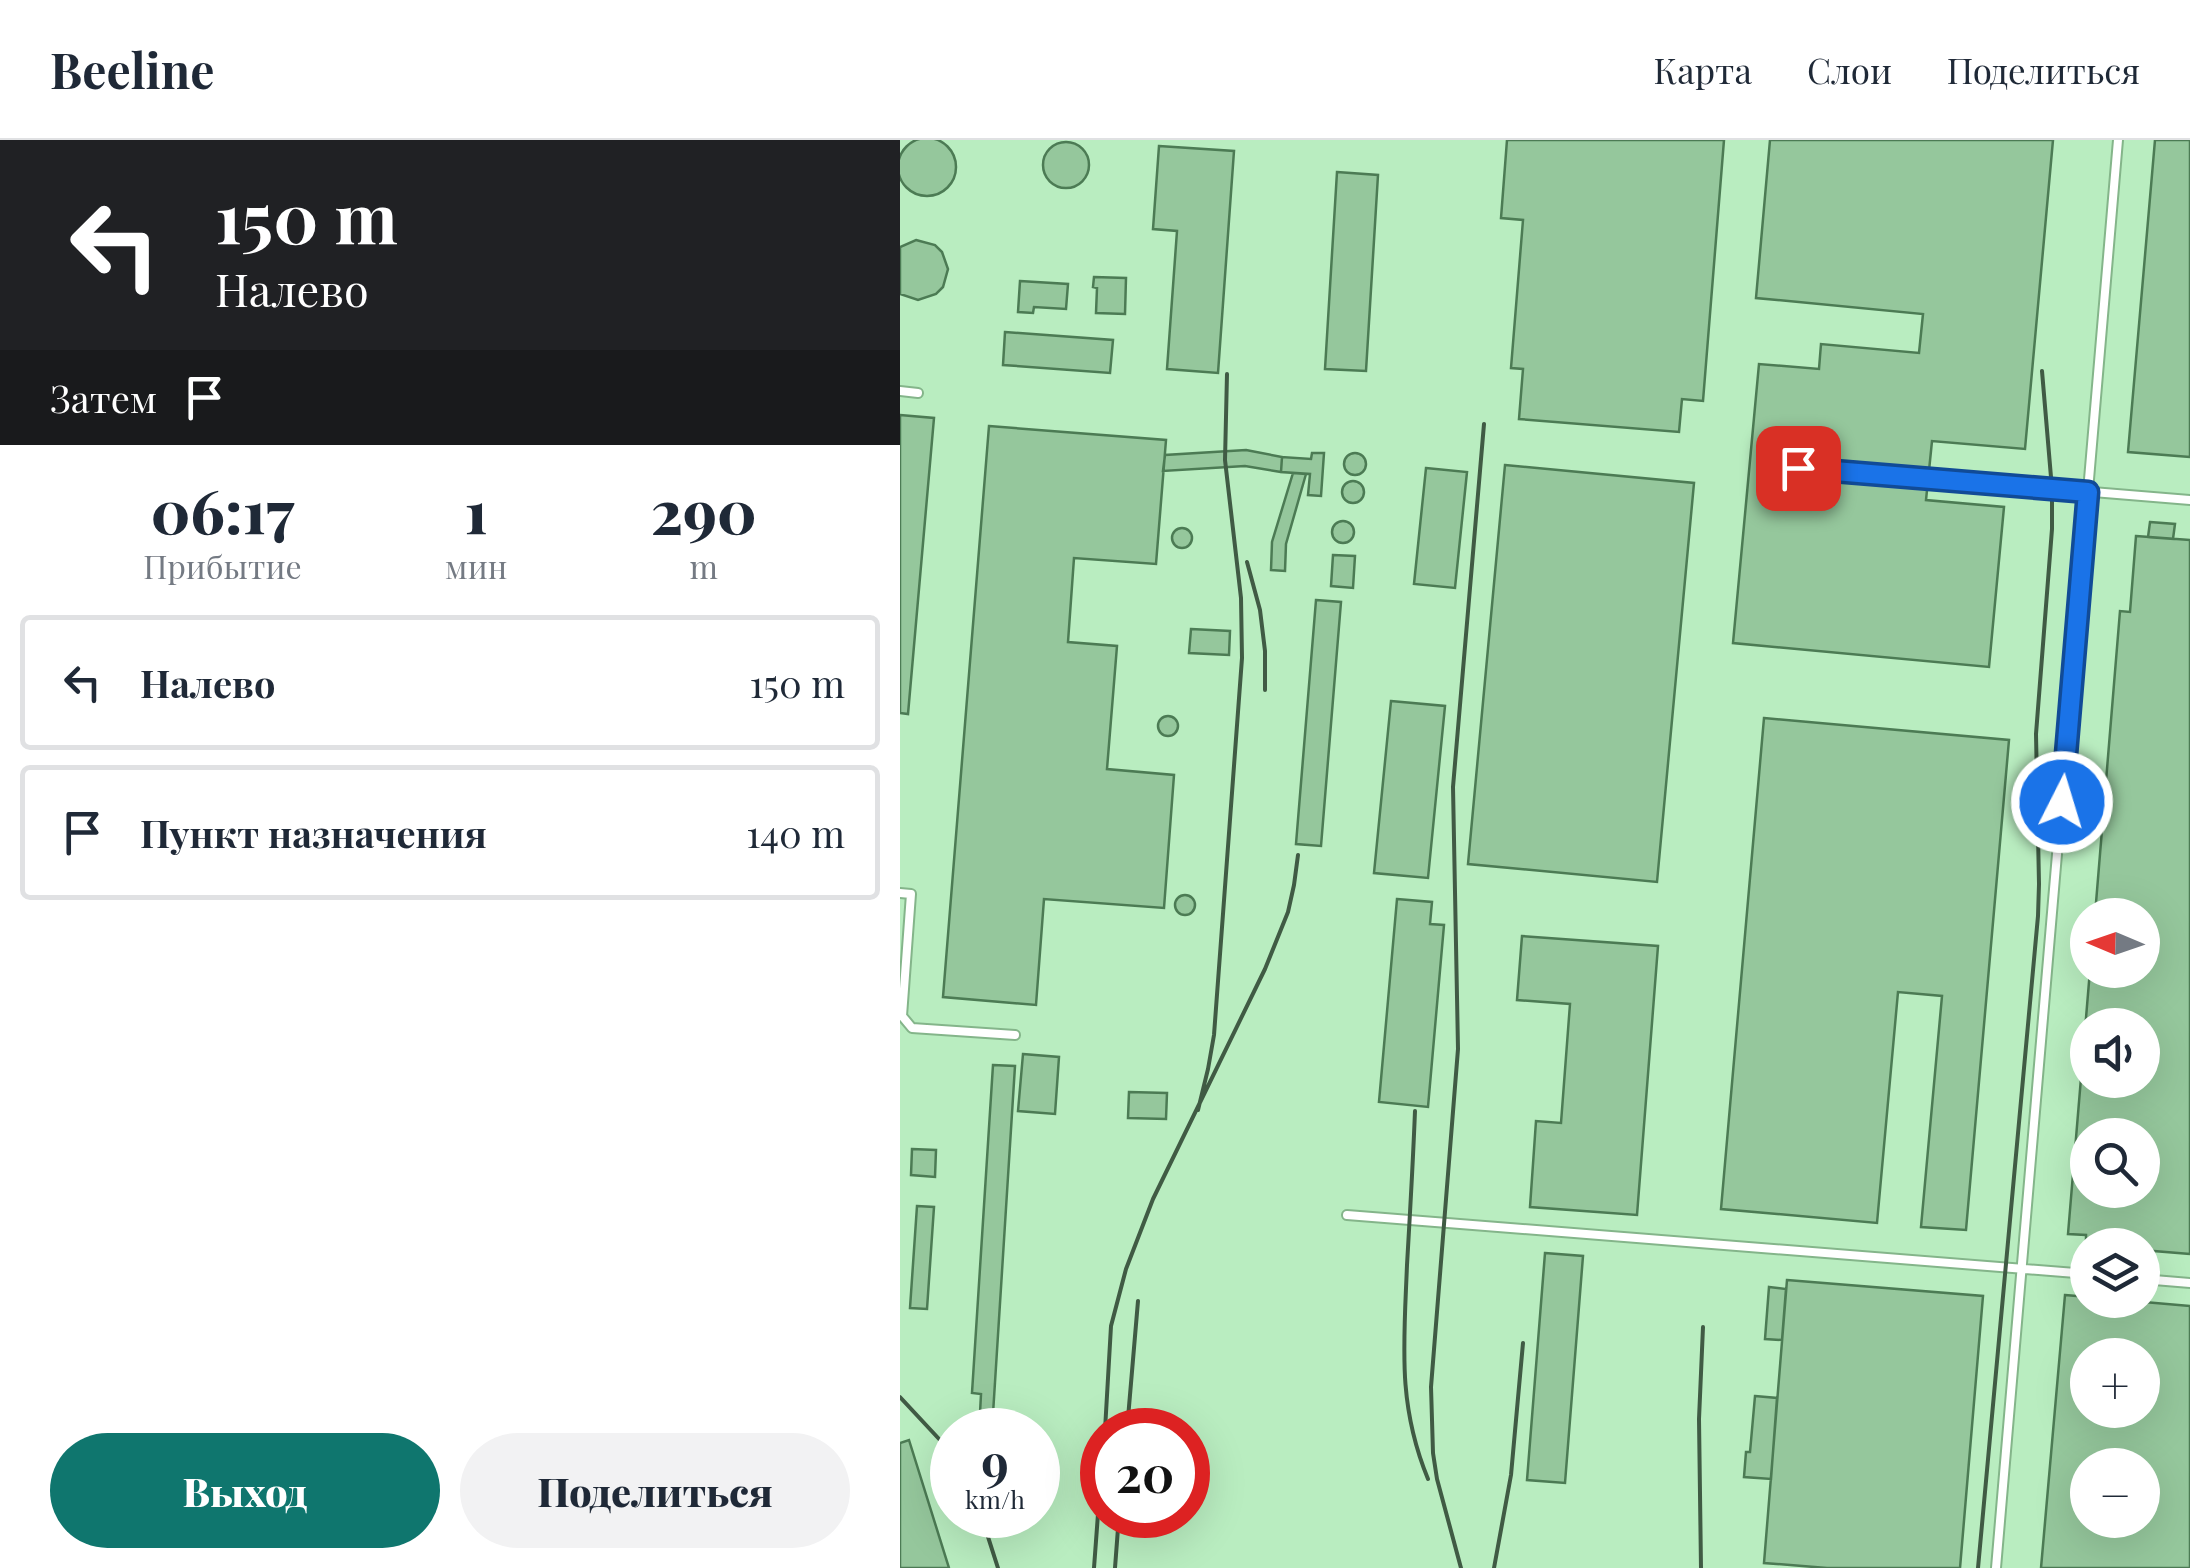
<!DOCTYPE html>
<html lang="ru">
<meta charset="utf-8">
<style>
body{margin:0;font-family:"Playfair Display",serif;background:#f2f2f3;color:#1f2937;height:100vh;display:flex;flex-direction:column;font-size:38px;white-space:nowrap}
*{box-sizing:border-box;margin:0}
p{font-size:32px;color:#747a83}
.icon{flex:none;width:55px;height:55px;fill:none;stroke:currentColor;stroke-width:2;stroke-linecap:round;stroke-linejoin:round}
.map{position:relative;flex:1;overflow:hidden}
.details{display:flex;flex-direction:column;background:#fff;width:900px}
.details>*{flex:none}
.hud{background:#202124;color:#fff;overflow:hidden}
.needle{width:65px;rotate:272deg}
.tools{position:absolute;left:1170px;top:758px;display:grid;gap:20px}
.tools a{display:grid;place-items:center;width:90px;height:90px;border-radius:50%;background:#fff;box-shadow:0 10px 40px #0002;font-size:50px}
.speed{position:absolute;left:30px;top:1268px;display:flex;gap:20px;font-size:50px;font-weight:700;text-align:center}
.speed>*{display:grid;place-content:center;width:130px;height:130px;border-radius:50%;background:#fff;box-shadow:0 10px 40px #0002;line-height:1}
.speed small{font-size:25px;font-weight:400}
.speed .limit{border:15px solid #d22;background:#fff;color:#111}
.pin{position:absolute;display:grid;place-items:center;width:85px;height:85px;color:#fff;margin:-42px;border-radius:20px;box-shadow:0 5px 15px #0006}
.me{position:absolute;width:110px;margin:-55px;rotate:5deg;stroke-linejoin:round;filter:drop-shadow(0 0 8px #0008)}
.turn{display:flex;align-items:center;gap:35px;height:210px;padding:0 50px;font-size:45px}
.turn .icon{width:130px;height:130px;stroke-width:2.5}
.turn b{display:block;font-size:70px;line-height:85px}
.then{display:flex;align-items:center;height:95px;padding:0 50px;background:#0003;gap:20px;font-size:38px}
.eta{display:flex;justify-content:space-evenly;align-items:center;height:170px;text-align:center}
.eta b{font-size:60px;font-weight:800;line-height:70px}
.button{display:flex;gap:20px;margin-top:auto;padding:20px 50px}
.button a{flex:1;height:115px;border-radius:60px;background:#0f766e;color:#fff;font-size:40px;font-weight:800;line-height:115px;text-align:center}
.button a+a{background:#f2f2f3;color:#1f2937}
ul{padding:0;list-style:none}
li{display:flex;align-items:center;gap:30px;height:135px;margin:0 20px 15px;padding:0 30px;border:5px solid #e0e1e3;border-radius:10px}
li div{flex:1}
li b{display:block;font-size:38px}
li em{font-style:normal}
header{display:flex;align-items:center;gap:60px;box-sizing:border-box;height:140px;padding:0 50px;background:#fff;border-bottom:2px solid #e0e1e3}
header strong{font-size:48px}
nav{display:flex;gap:55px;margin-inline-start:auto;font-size:35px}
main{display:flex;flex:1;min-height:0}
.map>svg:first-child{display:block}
.building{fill:#95c79c;stroke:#4c7b54;stroke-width:2.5;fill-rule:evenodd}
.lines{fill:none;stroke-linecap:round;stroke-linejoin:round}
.service-casing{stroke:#84b58a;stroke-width:12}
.service{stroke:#fff;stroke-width:8}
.rail{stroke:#405b44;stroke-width:4}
.route-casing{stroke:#114b97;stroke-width:25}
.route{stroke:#1a73e8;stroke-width:18}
</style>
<header>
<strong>Beeline</strong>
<nav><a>Карта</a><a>Слои</a><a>Поделиться</a></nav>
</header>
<main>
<section class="details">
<div class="hud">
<div class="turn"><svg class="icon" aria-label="left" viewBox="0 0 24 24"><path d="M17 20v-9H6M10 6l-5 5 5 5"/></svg><div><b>150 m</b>Налево</div></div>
<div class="then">Затем<svg class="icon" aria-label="arrive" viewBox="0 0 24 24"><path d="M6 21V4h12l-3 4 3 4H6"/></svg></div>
</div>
<div class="eta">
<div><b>06:17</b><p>Прибытие</p></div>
<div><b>1</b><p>мин</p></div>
<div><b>290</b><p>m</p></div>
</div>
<ul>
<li><svg class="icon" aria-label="left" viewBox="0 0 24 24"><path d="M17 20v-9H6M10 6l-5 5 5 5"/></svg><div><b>Налево</b></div><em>150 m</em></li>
<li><svg class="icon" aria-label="arrive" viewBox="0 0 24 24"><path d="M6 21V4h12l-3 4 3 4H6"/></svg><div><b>Пункт назначения</b></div><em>140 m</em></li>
</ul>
<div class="button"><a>Выход</a><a>Поделиться</a></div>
</section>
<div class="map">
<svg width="1290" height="1428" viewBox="0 0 1290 1428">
<rect width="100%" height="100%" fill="#b9edc0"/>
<!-- building -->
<path class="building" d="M-2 27a29 29 0 1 1 58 0a29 29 0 1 1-58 0Z
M607,0h217l-21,261 -21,-2 -3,33 -160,-13 4,-50 -12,-1 12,-148 -22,-2z
M870,0h283l-28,309 -93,-8 -6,59 78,7 -15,160 -256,-24 26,-279 60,5 2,-25 98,9 4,-39 -167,-16z
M1255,0h35v317l-62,-5z
M143 25a23 23 0 1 1 46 0a23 23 0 1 1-46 0Z
M259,6l75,5 -16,222 -51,-4 10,-138 -24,-2z
M437,32l41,3 -12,196 -41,-2z
M16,100l19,5 7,7 6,17 -5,18 -7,7 -18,6 -18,-6v-47z
M194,137l32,1 -1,36 -29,-1 1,-25 -4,-1z
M120,141l48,3 -2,25 -32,-2 -1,6 -15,-1z
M105,192l108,8 -3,33 -107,-8z
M0,275l34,3 -26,296 -8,-1z
M89,286l177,14 -10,124 -82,-6 -6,84 49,4 -10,123 67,6 -10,133 -120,-9 -8,106 -93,-8z
M346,310l36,7 -1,15 -36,-6 -82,5 2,-16z
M444 324a11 11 0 1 1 22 0a11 11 0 1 1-22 0Z
M412,313h12l-3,43 -13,-1 2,-21 -29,-2 1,-15 29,2z
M605,325l189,18 -37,399 -189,-18z
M526,328l41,4 -12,116 -41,-4z
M393,333l13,1 -20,70 -1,27 -14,-1 1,-28z
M442 352a11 11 0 1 1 22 0a11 11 0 1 1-22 0Z
M432 392a11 11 0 1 1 22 0a11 11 0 1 1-22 0Z
M1250,382l25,2 -2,15 -25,-2z
M272 398a10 10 0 1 1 20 0a10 10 0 1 1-20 0Z
M1236,396l54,4v714l-48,-4v-5l-56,-1v-9l-18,-1 22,-264h52v-55h-47l25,-304 10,1zM1188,885h54v55h-54zM1188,995h54v55h-54z
M433,415l22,1 -2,32 -22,-2z
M416,460l25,2 -20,244 -25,-2z
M291,489l39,2 -1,24 -40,-2z
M491,561l54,5 -17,172 -54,-5z
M258 586a10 10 0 1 1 20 0a10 10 0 1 1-20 0Z
M864,578l245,22 -43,490 -45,-3 21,-231 -44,-4 -21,231 -156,-14z
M275 765a10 10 0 1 1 20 0a10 10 0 1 1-20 0Z
M497,759l35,3 -2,22 14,1 -16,182 -49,-5z
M622,796l136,10 -21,269 -107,-8 6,-86 25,2 9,-119 -53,-4z
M123,914l36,3 -4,57 -37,-3z
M93,925l22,1 -22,348 -13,-1 1,-19 -9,-1z
M229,952l38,1 -1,26 -38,-1z
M12,1009l24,1 -1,27 -24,-2z
M17,1066l17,1 -7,102 -17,-1z
M645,1113l38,3 -18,227 -38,-3z
M887,1140l196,16 -23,272h-133l-63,-5z
M869,1147l17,2 -4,51 -17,-1z
M1165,1155l23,2v3h33l69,6v262h-149zM1188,1215h54v55h-54zM1188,1325h54v55h-54z
M855,1256l22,2 -6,81 -27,-2 2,-25h4z
M9,1300l40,128h-49v-125z"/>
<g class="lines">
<!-- service casing -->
<g class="service-casing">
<path id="service" d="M0,251l18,2
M898,328l392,32
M0,753l11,1 -9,122 10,12 103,7
M447,1075l741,59
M1242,1139l48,4
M1096,1428l122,-1428"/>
</g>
<!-- service -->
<use href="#service" class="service"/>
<!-- rail -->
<path class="rail" d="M347,422l13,48 5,41v39
M298,970l10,-41 6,-34 28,-377 -1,-60 -16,-138 2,-86
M515,971c-2,51 -5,103 -8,154 -3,78 -10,139 21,214
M0,1257l40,43 12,19
M205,1290l6,-104 15,-57 27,-70 112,-230 23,-57 6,-27 4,-30
M227,1290l11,-129
M81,1375l17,53
M194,1428l8,-108
M215,1428l4,-53
M561,1428l-24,-89 -4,-26 -2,-66 27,-338 -5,-262 31,-363
M594,1428l17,-93 12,-132
M801,1428l-2,-149 4,-92
M1078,1428l60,-652 1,-32 -3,-150 16,-205v-40l-10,-118"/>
</g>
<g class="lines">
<!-- route casing -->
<g class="route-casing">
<path id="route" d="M898,328l290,24 -26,310"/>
</g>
<!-- route -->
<use href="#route" class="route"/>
</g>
</svg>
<div class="tools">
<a><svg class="needle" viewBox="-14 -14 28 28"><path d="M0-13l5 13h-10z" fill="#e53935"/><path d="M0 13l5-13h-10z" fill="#747a83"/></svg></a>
<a><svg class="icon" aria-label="sound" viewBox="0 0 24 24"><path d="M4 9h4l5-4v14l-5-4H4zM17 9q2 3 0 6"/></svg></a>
<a><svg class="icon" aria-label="search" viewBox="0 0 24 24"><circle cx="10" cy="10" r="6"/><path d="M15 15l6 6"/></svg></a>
<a><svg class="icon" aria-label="layers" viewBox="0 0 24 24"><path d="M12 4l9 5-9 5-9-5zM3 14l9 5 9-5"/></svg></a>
<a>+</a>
<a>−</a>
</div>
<div class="speed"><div>9<small>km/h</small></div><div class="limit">20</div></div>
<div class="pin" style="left:898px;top:328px;background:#d93025"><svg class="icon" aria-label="arrive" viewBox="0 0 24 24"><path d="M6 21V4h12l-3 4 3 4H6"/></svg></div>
<svg class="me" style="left:1162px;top:662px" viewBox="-20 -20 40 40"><circle r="17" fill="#1a73e8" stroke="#fff" stroke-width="3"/><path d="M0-11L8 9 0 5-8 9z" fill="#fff"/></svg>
</div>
</main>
